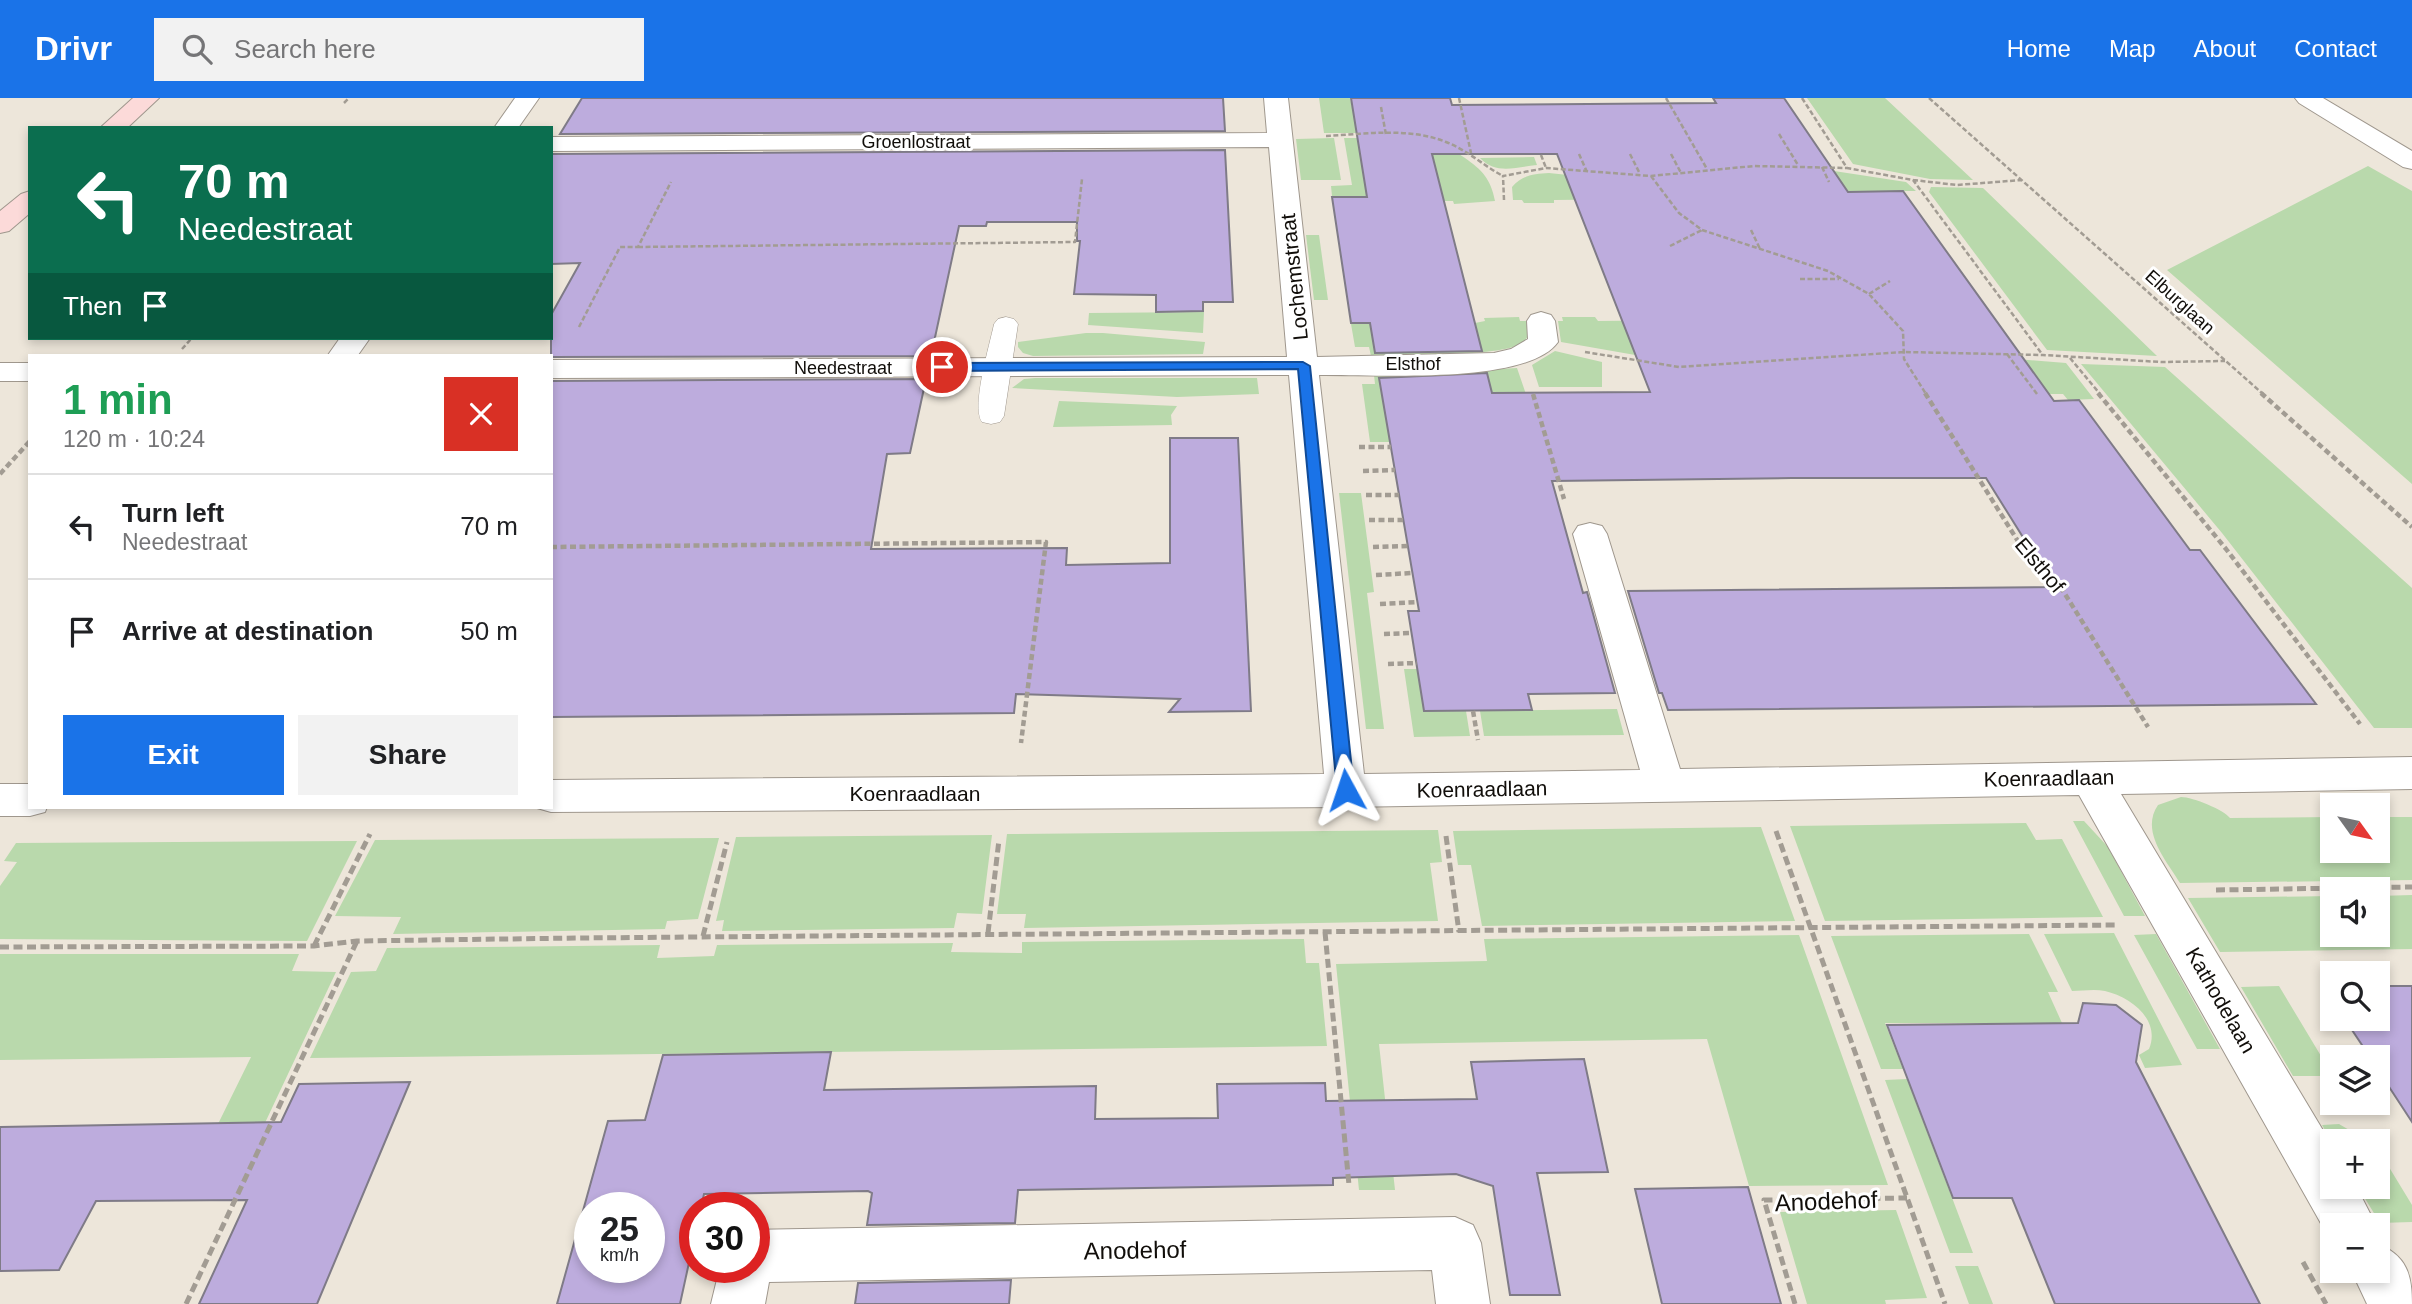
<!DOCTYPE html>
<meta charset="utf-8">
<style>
body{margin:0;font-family:Arial,sans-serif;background:#f2f2f2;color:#202124;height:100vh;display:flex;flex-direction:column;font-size:26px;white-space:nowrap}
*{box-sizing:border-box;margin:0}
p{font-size:23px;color:#757577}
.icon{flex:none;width:38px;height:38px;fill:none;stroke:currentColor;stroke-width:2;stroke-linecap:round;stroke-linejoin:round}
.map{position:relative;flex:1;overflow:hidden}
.sheet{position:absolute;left:28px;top:256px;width:525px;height:455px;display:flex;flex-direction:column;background:#fff;border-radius:0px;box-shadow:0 4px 10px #0003}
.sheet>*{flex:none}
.banner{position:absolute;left:28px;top:28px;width:525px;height:214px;border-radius:0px;box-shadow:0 4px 10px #0003;background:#0b6e4f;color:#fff;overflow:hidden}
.needle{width:46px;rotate:123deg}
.buttons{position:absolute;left:2320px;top:695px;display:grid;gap:14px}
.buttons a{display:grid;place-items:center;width:70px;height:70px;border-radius:0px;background:#fff;box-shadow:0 4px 10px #0003;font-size:35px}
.speed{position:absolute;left:574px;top:1094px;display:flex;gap:14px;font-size:35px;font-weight:700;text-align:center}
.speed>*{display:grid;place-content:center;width:91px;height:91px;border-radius:50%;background:#fff;box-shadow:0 4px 10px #0003;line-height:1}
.speed small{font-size:18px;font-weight:400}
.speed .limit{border:10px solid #d22;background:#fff;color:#111}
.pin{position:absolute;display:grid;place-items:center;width:60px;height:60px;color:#fff;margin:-30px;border:4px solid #fff;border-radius:50%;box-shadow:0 2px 7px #0007}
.me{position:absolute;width:77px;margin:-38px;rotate:355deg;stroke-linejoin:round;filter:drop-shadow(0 0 5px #0008)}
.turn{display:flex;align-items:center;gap:24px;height:147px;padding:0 35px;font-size:32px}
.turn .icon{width:91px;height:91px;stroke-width:2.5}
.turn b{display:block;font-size:49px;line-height:60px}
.then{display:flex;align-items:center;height:66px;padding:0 35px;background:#0003;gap:14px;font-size:26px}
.round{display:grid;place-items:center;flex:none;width:74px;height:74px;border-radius:0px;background:#f2f2f2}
.summary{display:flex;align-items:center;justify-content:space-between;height:119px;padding:0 35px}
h1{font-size:42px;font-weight:600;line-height:52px;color:#1e9e55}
.button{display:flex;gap:14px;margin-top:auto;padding:14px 35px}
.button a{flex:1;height:80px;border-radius:0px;background:#1a73e8;color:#fff;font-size:28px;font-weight:600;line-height:80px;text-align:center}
.button a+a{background:#f2f2f2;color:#202124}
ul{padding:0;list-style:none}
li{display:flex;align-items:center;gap:21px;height:105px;padding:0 35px;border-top:2px solid #e0e0e0}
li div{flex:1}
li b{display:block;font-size:26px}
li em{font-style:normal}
header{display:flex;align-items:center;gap:42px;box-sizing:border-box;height:98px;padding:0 35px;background:#1a73e8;color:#fff}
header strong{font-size:33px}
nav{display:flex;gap:38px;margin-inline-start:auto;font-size:24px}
.search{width:490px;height:63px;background:#f2f2f2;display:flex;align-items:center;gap:18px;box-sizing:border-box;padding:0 24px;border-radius:0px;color:#757577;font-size:26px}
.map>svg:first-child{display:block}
.green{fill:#b9d9ac}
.building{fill:#bdacdd;stroke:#7f7b87;stroke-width:2;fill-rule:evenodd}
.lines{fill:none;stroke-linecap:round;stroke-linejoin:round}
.lane-casing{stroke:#9f978d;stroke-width:1}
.street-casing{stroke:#9f978d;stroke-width:2}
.secondary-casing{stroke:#9f978d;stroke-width:2}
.path-far2{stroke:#a29c93;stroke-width:2.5;stroke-dasharray:5 2.5;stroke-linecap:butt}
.path-far1{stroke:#a29c93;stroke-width:4.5;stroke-dasharray:6 3.5;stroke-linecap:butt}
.path{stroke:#a29c93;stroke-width:5;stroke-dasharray:9 4.5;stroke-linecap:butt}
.lane{fill:#fff;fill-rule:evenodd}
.street{fill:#fff;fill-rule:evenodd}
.secondary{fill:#fcdad9;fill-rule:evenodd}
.route{fill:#1a73e8;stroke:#114b97;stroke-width:2}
.labels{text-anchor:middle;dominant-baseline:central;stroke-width:6;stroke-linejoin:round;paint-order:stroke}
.far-street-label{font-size:18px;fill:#110e0a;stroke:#fff}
.street-label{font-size:21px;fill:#110e0a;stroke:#fff}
.near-street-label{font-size:24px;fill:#110e0a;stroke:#fff}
</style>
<header>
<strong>Drivr</strong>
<div class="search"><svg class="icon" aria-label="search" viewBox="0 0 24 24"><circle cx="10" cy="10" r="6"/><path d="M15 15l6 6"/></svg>Search here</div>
<nav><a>Home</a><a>Map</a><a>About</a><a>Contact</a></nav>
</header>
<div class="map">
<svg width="2412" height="1206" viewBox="0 0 2412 1206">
<rect width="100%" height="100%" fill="#ede6da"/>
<!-- green -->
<path class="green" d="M1319,0h31l2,9h25l4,26h-57z
M1807,0h78l88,82 -43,-1 -77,-15z
M1334,40l7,42h-40l-5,-41z
M1344,40c44,0 83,-8 121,20 17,12 26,21 30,43l-41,3 -1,-3h-9l-2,-5h-110l-1,-10 21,-1z
M1534,59l3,8c-21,2 -41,10 -57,-7z
M2368,68l44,25v293l-245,-214z
M1834,73l72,11 10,9h-75z
M1549,75l48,5 50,21 -93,1v3h-30l-2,-3h-9l-1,-13c10,-12 22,-13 37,-14z
M1931,89l52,1 174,168 -110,-6 -118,-158z
M1306,137h13l9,65h-14z
M1204,214l-1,21 -115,-8 1,-12z
M1519,219l1,4h6c2,8 4,14 -2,21 -16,15 -127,13 -153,14l-2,-9h-14l-4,-23 124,-1 10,-2 -1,-3z
M1562,219h33l3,4 95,-1 -35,39 -97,-17 -3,-21h5z
M1086,235h17l102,9 -2,12 -170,2 -10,-3 -5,-6v-5z
M1555,253l47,11v25h-63l-7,-22z
M2016,261l50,4 28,36 -26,1 -5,-6h-21z
M2081,266l84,3 247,221v140h-38l-152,-195z
M1517,270l13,38 -104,-24 -1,-9z
M1408,276l4,8 -27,26 5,34h-20l-8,-58h13l-1,-9z
M1035,280h222l2,16 -82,3 -165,-9 12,-9z
M1059,303l118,5 -6,9 1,10 -119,2z
M1339,395h22l13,99 -7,1 17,136h-18z
M1404,571h14l6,42h42l4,25 -56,1z
M1617,611l7,26 -140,1 -4,-25z
M2181,699c12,0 43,13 49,21l103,-1v33h45v-33h34v63l-232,3c-14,-23 -40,-52 -22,-78z
M2073,723h11l24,26 37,69h-21z
M2026,725l10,17 26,-1 41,78 -278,4 -35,-95z
M1761,729l34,94 -313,5 -11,-61h-13l-5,-34z
M1438,732l4,32 -12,1 8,58 -414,7 2,-14h-29l10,-80z
M992,737l-10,79 -25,-1 -3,15 -232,3 2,-11 -8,1 20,-84z
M719,740l-21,81 -31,2 -2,8 -272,5 8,-17 -66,-1 40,-76z
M357,743l-50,100 -307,-2v-53l17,-24 -13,-1 12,-18z
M2412,797v54l-192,3 -32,-54 145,-2v38h45v-38z
M2114,835l68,132 -37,3 -6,-13 10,-6c12,-29 -18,-52 -44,-58 -11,-2 -23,0 -33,0l-28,-57z
M2029,836l29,58h-10l14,31h-177l18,46h-22l-50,-133z
M2156,836l64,115h-23l-63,-114z
M1799,837l89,250 -139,1 -42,-147 -328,5 16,146h-36l-23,-226 151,-3 -3,-22z
M1304,841l2,24h13l8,83 -1017,12 41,-86 25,-1 11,-23 273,-3 -3,13 57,-2 3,-11 236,-2 -2,9 71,1v-11z
M0,856h299l-7,17 44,1 -72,153 -46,-1 33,-67 -251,3z
M2279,888l54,90h-40l-52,-89z
M1907,981l66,174h-23l-65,-173z
M2339,1026l29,17h-35v3l-11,-19z
M2378,1051l34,56v17l-32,1 -22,-36 20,-1z
M1896,1112l31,88 -42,2 1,4h-79l-27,-92z
M1955,1168h23l15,38h-24z"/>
<!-- building -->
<path class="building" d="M582,0h641l2,33 -665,3z
M1351,0h99l2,7 264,-2 -3,-5h71l64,94 55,-1 151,210 25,-1 111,150h10l116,154 -648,6 -6,-17h-3l-31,-102 426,-4 -68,-109h-194l-240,3 31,112 4,-1 28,101 -87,1 4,16 -108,1 -16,-100h11l-40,-233 108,-5 5,20 158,-1 -93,-238h-125l50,197 -107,2 -5,-30h-19l-19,-126h35z
M1225,52l8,152h-30v9l-47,1v-17l-82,-1 6,-53h-3v-19h-90l-1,4h-27l-28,130 -380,1v-42l29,-52 -29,1v-110z
M926,281l-16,74 -23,1 -16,95 196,-1 -1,17 104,-2v-125h68l13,273 -82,1 11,-13 -164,-5 -2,19 -463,4v-336z
M2378,888h34v136l-34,-52v-13h-8l-26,-39h34z
M2083,905l33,2 26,20 -6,37 124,242h-205l-43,-106h-59l-66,-173 191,-2z
M831,954l-7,38 272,-4 -1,33 123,-1 -1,-34 108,-1 1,18 151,-2 -6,-37 113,-3 24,113 -71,1 23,122h-50l-17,-109 -37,-12 -123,4v7l-315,5 -3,33 -148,2 5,-32 -4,-2 -164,3 -3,14h-6v27l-15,69h-123l51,-183 37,-1 18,-65zM590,1110h59v59h-59z
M410,984l-93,222h-118l48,-104 -151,1 -37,69 -59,1v-144l281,-5 18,-38z
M1748,1089l33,117h-119l-27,-115z
M1011,1182l-2,24h-154l3,-21z"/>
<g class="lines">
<!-- lane casing -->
<g class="lane-casing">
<path id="lane" d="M1006,219l8,2 4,5 -14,92 -4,6 -9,2 -9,-2c-11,-16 8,-78 12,-98l4,-5z"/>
</g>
<!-- street casing -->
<g class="street-casing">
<path id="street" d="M515,0h24l-21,30h-24z
M1264,0h24l29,259 177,-4 17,-4 17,-10 -1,-18 4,-6 10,-3 10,3 4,6 3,21c-31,44 -187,32 -239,33l45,399 276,-4 -67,-236 5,-8 12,-3 12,3 5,8 73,235 732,-12v32l-291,5 212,353v39h23l20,39h-43l-1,18 -253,-448 -733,12 -795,5 -14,-4 14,-1v-27l773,-6 -35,-399 -738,3v-18l736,-3 -18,-210 -718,4v-14l716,-4z
M2295,0h28l89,53v18l-9,-2 -104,-64z
M340,240h30l-12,17h-30z
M0,265h30v18h-30z
M0,686h30v23h17l-2,5 -15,4h-30z
M1455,1119l18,8 8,18 9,61h-54l-4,-34 -663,12 -4,22h-54l9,-37h34v-37z
M2378,1146c29,12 34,31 34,60h-45l-16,-34h27z"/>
</g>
<!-- secondary casing -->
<g class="secondary-casing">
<path id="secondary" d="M133,0h26l-32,30h-27z
M30,93v22l-21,18 -9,2v-22l21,-17z"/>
</g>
<!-- path-far2 -->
<path class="path-far2" d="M1459,0l12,55
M1666,0l41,71
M1802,0l45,70 66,12 129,174
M1929,0l334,296
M344,5l5,-5
M1381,9l5,28
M1779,36l19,31
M1326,38c39,-2 83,-9 120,6 21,8 38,24 57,34
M1579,56l8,18
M1630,56l10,20
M1671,56l10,19
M1541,57l5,13
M1822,69l7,15
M1651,78l28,37 23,17 126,41 41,23 34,37 1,28 22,35
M1913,82l44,5 65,-5
M1504,102l-1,-24 43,-8 105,8 103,-10 93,2
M1751,132l9,19
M1670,148l32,-16
M638,149l437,-5 7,-63
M1800,181h39
M1869,196l21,-13
M579,229l41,-80h18l33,-65
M182,251l10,-11
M1585,254l94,15 225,-15 139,3 118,7 64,-1
M2007,256l30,40
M2070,260l30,36"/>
<!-- path-far1 -->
<path class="path-far1" d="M1925,295l101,161 34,32 88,141
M2098,295l128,156 134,175
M2261,295l151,134
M1533,296l31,105
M1359,349h32
M1363,373l32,-1
M0,376l30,-33
M1366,397h33
M1369,422h34
M551,449l495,-5 -25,201
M1373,449l35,-1
M1376,477l36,-2
M1380,506l37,-2
M1384,536l28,-1
M1388,566l29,-1
M1473,613l5,29"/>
<!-- path -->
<path class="path" d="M1776,733l169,473
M1446,738l13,96
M2216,792l196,-3
M1325,834l24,253
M988,835l11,-93
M703,838l24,-94
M314,848l56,-112
M0,849l314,-1 43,-5 220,-3 1539,-13
M2303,1164l23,42
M186,1206l171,-363
M1795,1206l-31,-104 143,-2"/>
<!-- lane -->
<use href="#lane" class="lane"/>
<!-- street -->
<use href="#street" class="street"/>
<!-- secondary -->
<use href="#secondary" class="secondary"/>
</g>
<!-- route -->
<path class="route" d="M1303,264l7,4 44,424 -2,5h-12l-3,-5 -39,-421 -356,2 -6,-4 6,-4z"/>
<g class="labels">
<!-- far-street labels -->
<g class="far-street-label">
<text x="916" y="44">Groenlostraat</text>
<text transform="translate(2180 204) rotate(42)">Elburglaan</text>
<text x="1413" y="266">Elsthof</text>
<text x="843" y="270">Needestraat</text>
</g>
<!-- street labels -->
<g class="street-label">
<text transform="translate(1294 179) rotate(-96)">Lochemstraat</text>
<text transform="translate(2040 467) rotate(50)">Elsthof</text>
<text transform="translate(2049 680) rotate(-1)">Koenraadlaan</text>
<text transform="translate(1482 691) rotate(-1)">Koenraadlaan</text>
<text x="915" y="695">Koenraadlaan</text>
<text transform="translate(2221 902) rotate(60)">Kathodelaan</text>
</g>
<!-- near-street labels -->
<g class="near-street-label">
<text transform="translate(1826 1103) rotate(-2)">Anodehof</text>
<text transform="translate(1135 1152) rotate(-1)">Anodehof</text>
</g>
</g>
</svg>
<div class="buttons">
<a><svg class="needle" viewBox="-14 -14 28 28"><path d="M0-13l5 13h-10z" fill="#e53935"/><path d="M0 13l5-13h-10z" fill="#757577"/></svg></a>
<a><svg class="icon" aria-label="sound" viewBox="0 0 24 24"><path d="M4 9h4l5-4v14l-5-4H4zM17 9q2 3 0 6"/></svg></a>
<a><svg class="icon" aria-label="search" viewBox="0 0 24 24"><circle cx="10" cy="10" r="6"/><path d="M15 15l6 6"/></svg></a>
<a><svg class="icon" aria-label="layers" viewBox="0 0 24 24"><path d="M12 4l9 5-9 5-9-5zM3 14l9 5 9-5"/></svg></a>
<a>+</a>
<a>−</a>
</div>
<div class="speed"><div>25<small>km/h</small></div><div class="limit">30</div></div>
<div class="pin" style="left:942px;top:269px;background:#d93025"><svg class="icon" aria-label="arrive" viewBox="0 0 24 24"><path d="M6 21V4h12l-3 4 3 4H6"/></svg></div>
<svg class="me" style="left:1346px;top:692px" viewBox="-20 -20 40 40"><path d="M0-17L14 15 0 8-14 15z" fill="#1a73e8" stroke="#fff" stroke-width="4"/></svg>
<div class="banner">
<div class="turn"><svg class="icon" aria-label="left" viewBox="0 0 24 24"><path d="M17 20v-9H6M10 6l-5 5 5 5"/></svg><div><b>70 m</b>Needestraat</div></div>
<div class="then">Then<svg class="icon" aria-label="arrive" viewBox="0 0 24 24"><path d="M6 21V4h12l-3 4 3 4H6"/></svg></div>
</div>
<section class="sheet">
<div class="summary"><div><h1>1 min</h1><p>120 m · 10:24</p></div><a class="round" style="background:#d93025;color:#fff"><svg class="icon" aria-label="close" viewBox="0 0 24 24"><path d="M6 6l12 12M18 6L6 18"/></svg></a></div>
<ul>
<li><svg class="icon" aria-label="left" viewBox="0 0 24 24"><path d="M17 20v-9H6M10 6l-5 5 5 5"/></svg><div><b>Turn left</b><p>Needestraat</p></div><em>70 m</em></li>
<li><svg class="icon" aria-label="arrive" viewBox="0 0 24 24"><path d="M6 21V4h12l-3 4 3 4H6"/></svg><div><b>Arrive at destination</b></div><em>50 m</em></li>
</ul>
<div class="button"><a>Exit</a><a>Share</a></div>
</section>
</div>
